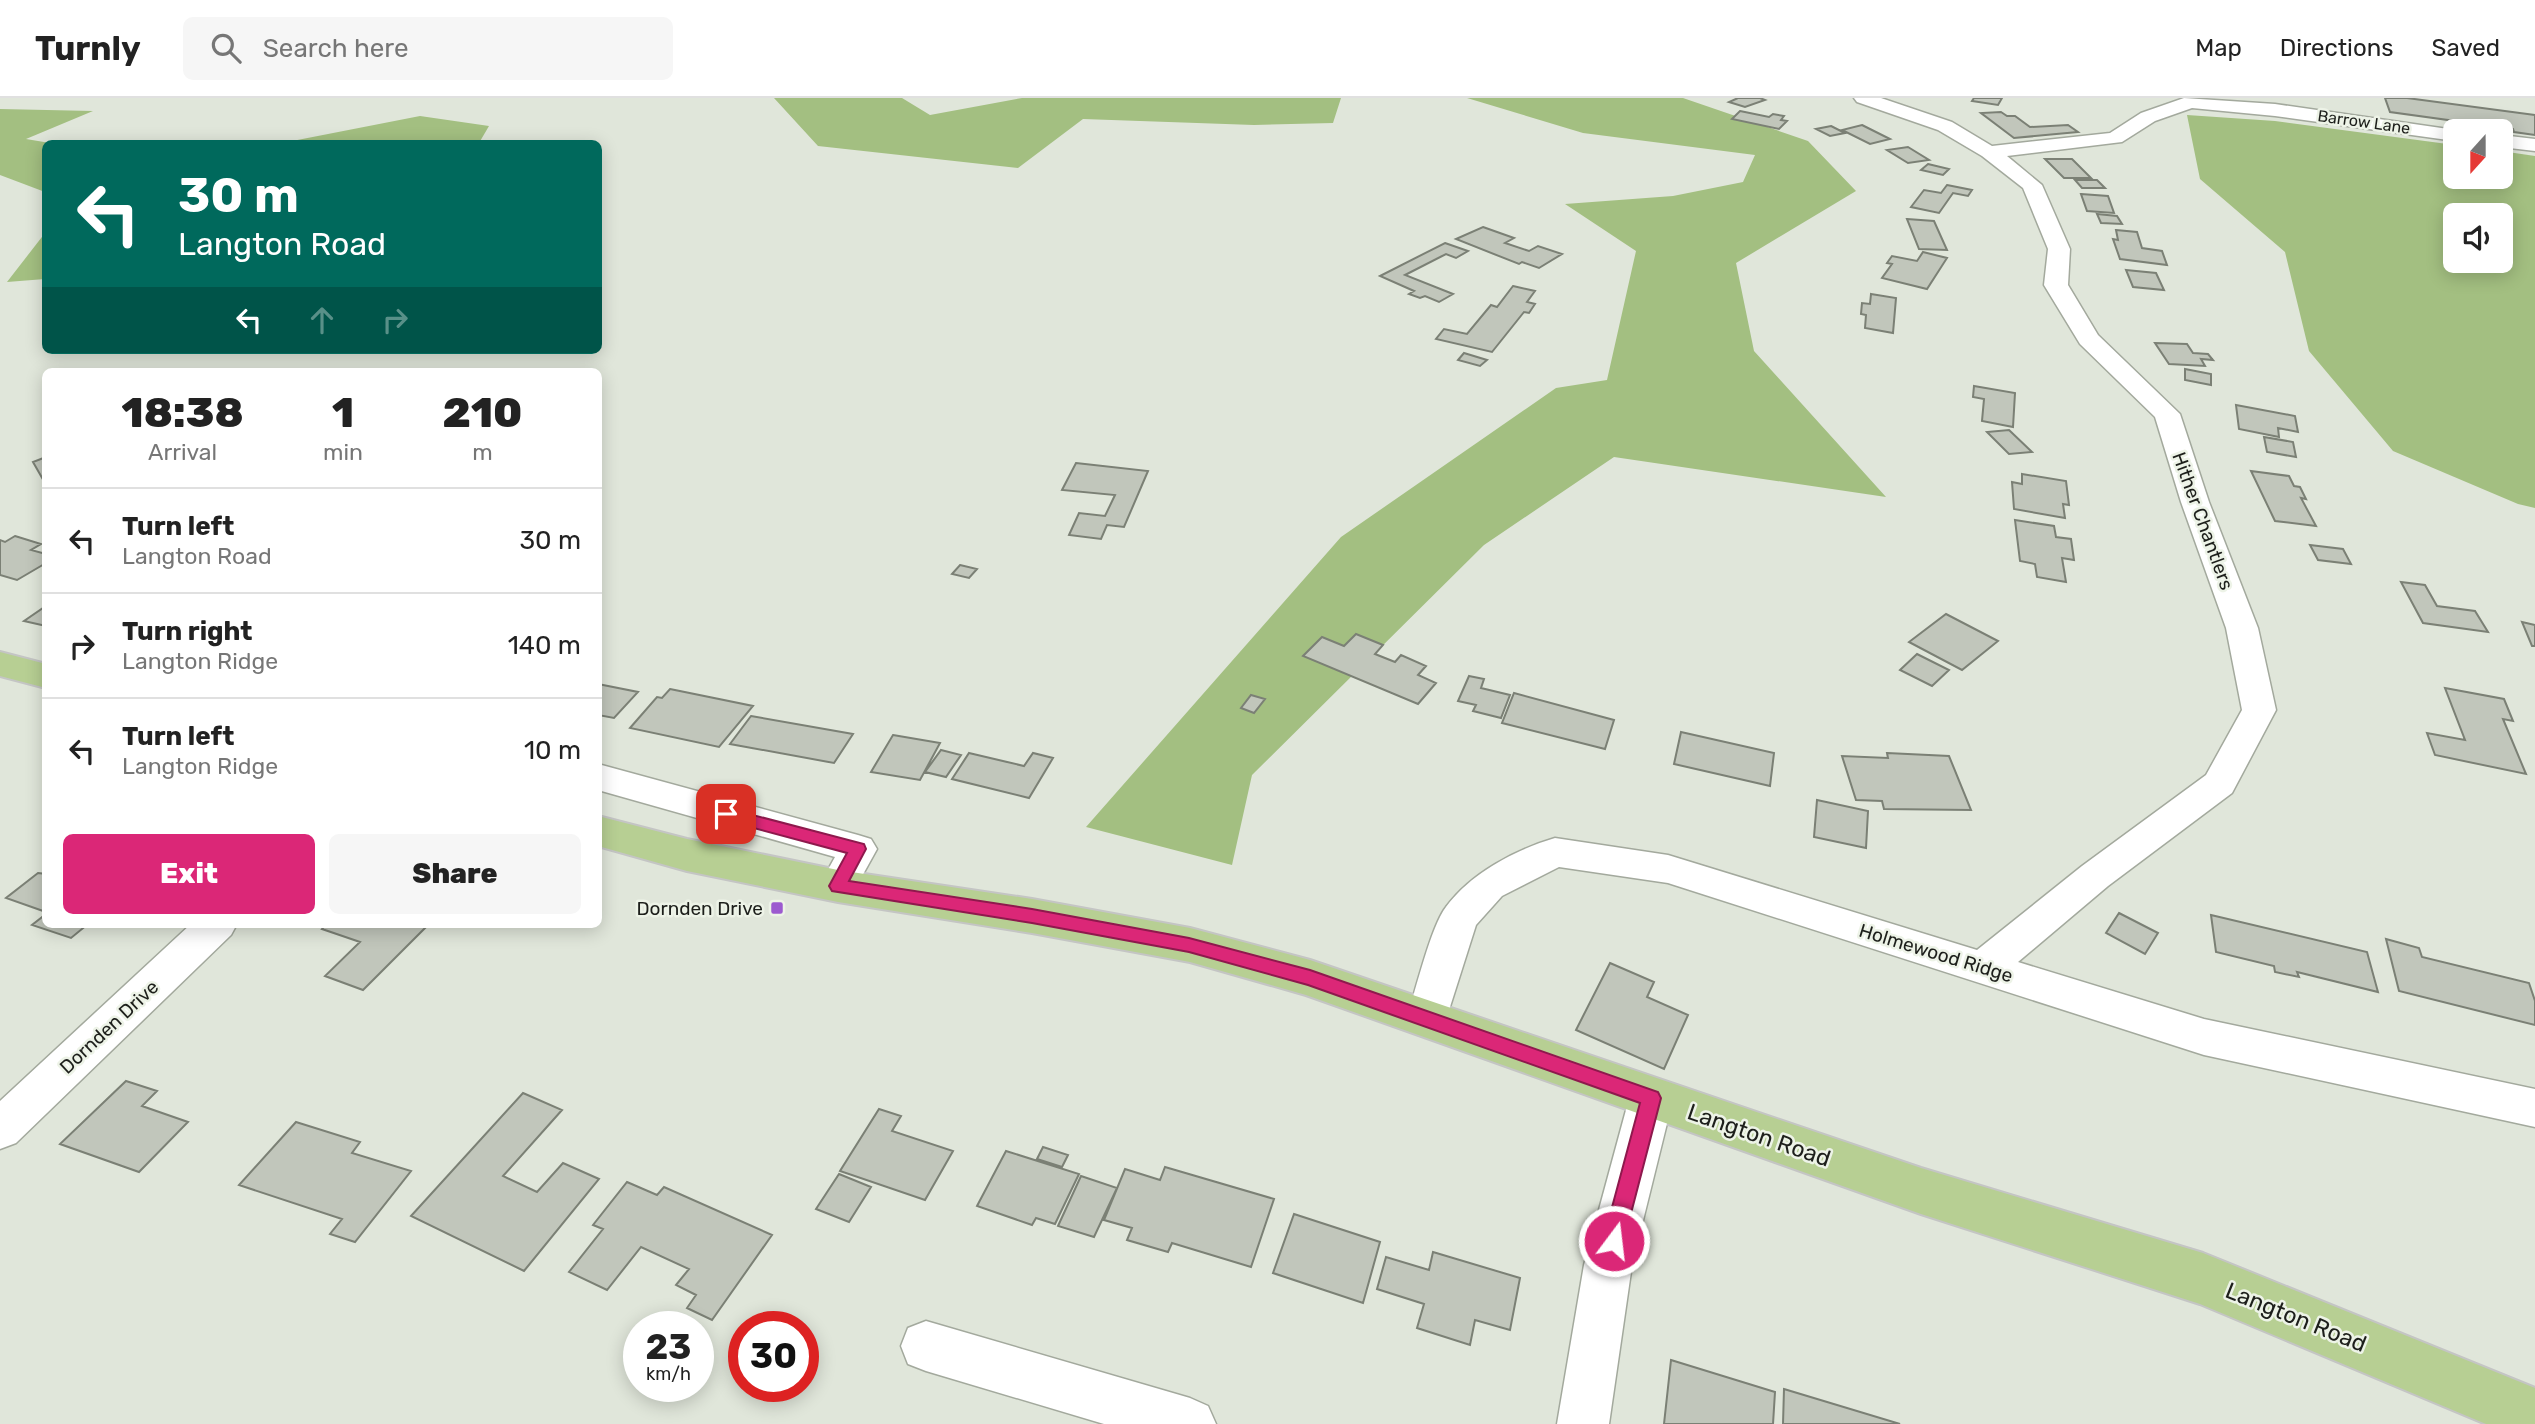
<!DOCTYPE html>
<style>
body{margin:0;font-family:Rubik,sans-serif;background:#f6f6f6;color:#222;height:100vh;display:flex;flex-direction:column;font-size:26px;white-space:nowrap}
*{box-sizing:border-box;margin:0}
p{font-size:23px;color:#767676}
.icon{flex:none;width:38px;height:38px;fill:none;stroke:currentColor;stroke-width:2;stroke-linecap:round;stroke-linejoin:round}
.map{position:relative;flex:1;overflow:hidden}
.panel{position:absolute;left:42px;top:270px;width:560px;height:560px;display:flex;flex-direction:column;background:#fff;border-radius:10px;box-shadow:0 4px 18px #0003}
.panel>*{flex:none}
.guide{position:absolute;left:42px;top:42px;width:560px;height:214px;border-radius:10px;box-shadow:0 4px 18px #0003;background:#00695c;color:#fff;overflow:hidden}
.needle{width:46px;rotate:201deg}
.controls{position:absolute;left:2443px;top:21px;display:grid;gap:14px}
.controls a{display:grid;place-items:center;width:70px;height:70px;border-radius:10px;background:#fff;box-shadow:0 4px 18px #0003;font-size:35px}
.speed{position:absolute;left:623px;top:1213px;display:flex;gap:14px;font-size:35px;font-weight:700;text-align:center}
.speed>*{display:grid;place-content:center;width:91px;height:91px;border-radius:50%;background:#fff;box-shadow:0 4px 18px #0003;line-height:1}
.speed small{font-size:18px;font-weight:400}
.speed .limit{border:10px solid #d22;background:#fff;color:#111}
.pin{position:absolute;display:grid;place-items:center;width:60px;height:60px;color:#fff;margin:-30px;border-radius:14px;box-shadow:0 4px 10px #0006}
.me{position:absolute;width:77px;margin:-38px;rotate:15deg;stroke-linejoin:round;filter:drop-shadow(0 0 5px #0008)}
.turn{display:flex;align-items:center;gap:24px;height:147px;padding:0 21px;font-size:32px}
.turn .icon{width:91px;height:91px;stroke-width:2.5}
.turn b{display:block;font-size:49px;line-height:60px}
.lanes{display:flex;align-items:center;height:66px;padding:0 21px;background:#0003;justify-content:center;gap:35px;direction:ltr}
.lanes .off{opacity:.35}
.eta{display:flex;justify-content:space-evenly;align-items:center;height:119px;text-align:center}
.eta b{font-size:42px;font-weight:800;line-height:49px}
.button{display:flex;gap:14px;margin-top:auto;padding:14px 21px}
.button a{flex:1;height:80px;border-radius:10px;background:#db2777;color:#fff;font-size:28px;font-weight:800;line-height:80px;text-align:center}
.button a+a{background:#f6f6f6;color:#222}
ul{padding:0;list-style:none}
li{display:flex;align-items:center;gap:21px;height:105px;padding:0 21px;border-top:2px solid #e0e0e0}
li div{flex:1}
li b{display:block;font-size:26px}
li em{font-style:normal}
header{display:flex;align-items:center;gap:42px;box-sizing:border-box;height:98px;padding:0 35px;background:#fff;border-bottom:2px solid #e0e0e0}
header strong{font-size:33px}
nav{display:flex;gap:38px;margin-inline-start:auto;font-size:24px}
.search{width:490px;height:63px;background:#f6f6f6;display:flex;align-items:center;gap:18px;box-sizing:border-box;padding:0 24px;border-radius:10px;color:#767676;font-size:26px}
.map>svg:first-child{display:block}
.green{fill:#a3bf81;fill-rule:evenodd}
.building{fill:#c1c6bb;stroke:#7b8075;stroke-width:2}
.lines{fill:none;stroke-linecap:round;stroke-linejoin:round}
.minor-casing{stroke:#a3a99d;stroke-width:3}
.major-casing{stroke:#c4c5c4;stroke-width:4}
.minor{fill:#fff;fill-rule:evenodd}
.major{fill:#b7cf93;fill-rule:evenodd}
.route{fill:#db2777;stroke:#8e194d;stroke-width:2}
.poi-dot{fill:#9c5acf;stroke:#edf3e7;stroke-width:2.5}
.labels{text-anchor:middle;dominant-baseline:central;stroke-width:5;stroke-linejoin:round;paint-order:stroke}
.far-street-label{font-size:16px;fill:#1d1f1b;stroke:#edf3e7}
.street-label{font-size:19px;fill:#1d1f1b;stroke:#edf3e7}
.poi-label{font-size:19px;fill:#1d1f1b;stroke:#edf3e7;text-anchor:end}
.near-street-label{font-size:23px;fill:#1d1f1b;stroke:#edf3e7}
</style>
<header>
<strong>Turnly</strong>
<div class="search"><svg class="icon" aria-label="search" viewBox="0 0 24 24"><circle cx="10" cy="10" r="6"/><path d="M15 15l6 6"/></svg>Search here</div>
<nav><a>Map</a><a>Directions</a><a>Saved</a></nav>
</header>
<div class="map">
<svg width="2535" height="1326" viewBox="0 0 2535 1326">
<rect width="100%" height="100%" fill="#e0e6da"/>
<!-- green -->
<path class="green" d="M774,0h128l28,17 92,-17h319l-8,25 -79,2 -171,-6 -65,49 -200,-22z
M1467,0h216l125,43 48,50 -120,72 18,88 132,146 -272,-40 -130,88 -232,230 -20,90 -146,-38 255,-290 215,-149 51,-8 29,-129 -71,-47 108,-8 70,-14 12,-27 -172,-22z
M0,11l93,2 -67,28 24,4 -4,1 -1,48 -45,-17z
M2187,17l88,6 180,24v32h46v-26l34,5v352l-17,-4 -125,-53 -84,-100 -24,-99 -85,-73zM2501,117v46h-46v-46z
M420,18l69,10 -10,17h-197z
M45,135v46l-38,3z"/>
<!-- building -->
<path class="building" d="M1738,0h22l5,2 -20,7 -16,-5z
M1974,0h28l-4,7 -26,-4z
M2385,0h22l128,17v20l-21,-3 -1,-3 -123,-17z
M1740,13l29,6 4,-3 11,2 -3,4 6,1 -8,8 -47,-10z
M2001,14l6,4h8l15,11 38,-2 10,7 -64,6 -33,-25z
M1862,27l28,14 -20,5 -28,-14z
M1831,28l14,7 -15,3 -14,-7z
M1908,49l21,13 -21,3 -21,-13z
M2045,61h27l19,19h-27z
M1928,66l21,5 -6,6 -22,-5z
M2075,82h22l8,8h-23z
M1947,87l25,5 -4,6 -15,-3 -14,20 -28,-6 13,-17 17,3z
M2081,96l27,2 6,17 -27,-2z
M2097,116l20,2 5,8 -21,-1z
M1907,121l27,2 13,29 -28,-1z
M1483,129l31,11 -9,5 24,8 9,-5 24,8 -23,14 -17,-6 -3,2 -63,-25z
M2116,132l21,2 5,16 20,3 5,14 -47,-6 -7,-20 5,1z
M1445,145l23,8 -12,7 -10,-4 -41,21 48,19 -14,8 -14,-6 -5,2 -11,-4 5,-3 -34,-15z
M1923,154l24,6 -20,31 -45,-11 10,-14 -5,-1 5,-7 25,5z
M2126,172l30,3 8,17 -31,-3z
M1513,188l22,5 -8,11 8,2 -6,9 -5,-1 -32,40 -56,-13 8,-10 23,5 24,-29 6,2z
M1871,196l25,4 -3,35 -28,-5 1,-13 -5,-1 1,-11 8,1z
M2155,245l32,1 6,9 15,1 5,6 -12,-1 4,7 -36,-2z
M1464,255l23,7 -7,6 -22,-6z
M2185,271l26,5v11l-26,-5z
M1974,288l41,7 -2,34 -31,-6 2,-22 -11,-2z
M2236,307l59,11 3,16 -20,-4 1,9 -40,-8z
M2009,332l23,22 -23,2 -22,-22z
M2264,339l29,5 3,15 -29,-5z
M46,359v26h-1l-12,-21z
M1076,365l72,8 -24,56 -17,-2 -6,14 -32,-4 10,-22 26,3 10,-21 -53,-5z
M2251,373l38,5 5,10 6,1 6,12 -5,-1 15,28 -41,-5z
M2022,376l44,7 3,24 -6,-1 2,14 -51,-9 -2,-27 10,2z
M2015,422l39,6 2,11 15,2 3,21 -12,-2 4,24 -29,-5 -2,-13 -15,-3z
M15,438l26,8 -10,6 15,4v9l-29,17 -17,-5v-35l5,2z
M2310,447l33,4 8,15 -33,-4z
M960,467l17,4 -8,9 -17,-4z
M2401,484l24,3 12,21 38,5 13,21 -65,-9z
M46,508v20l-22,-5z
M1946,516l52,27 -36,29 -53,-28z
M2522,524l13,3v21h-3z
M1356,536l27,11 -8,9 20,8 6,-7 25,11 -8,9 18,8 -18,21 -115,-48 19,-19 22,9z
M1917,556l32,16 -17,16 -32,-16z
M1469,578l15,3 -3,9 29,7 -9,23 -28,-7 3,-6 -18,-4z
M598,586l40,8 -24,26 -16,-3z
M2445,590l59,11 9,22 -10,-2 23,55 -91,-19 -8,-22 38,7z
M670,591l83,17 -34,41 -89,-19 27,-31 5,1z
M1514,595l100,27 -9,29 -103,-26z
M1251,597l14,4 -11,14 -13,-5z
M751,618l102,18 -19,29 -104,-19z
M1681,634l93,21 -4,33 -96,-22z
M893,637l47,8 -20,37 -49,-8z
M941,652l20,5 -15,22 -21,-5z
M969,655l55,13 9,-13 20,5 -24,40 -77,-19z
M1887,655l62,3 22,54 -87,-1 -2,-8 -26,-1 -14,-44 46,2z
M1817,702l51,11 -2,37 -52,-11z
M38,775l8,1v38l-40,-14z
M2119,815l39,20 -13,21 -39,-21z
M46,816v10h42l-17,14 -39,-13z
M2211,817l156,37 11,40 -81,-20 2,5 -24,-5 -1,-6 -58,-14z
M327,826h95l5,2 -64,64 -38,-14 35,-34 -38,-13z
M2386,841l33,9 3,9 107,26 6,18v24l-136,-34z
M1610,865l44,19 -7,15 41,18 -24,54 -88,-39z
M126,983l31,10 -15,15 46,16 -49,50 -79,-28z
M523,995l39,17 -59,66 34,16 26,-29 36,16 -75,92 -113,-55z
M879,1011l22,7 -9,15 61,20 -28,49 -85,-29z
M296,1024l64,20 -8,11 59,18 -56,71 -25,-8 12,-15 -103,-34z
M1043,1049l25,8 -6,12 -25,-8z
M1006,1053l73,23 -24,50 -19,-6 -4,7 -55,-19z
M1165,1069l109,32 -23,68 -79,-24 -4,9 -41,-12 5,-12 -28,-8 21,-51 35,11z
M839,1076l32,13 -22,35 -33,-13z
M1081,1078l36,12 -23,49 -36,-11z
M627,1084l30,13 7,-8 108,48 -60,85 -25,-12 9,-13 -20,-10 13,-16 -48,-22 -34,43 -38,-18 34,-43 -10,-4z
M1294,1116l86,28 -17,61 -90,-30z
M1433,1154l87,26 -10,52 -35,-10 -5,25 -53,-17 7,-24 -47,-15 9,-32 43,13z
M1671,1262l104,32 -2,32h-109z
M1784,1291l116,35h-117z"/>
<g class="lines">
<!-- minor casing -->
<g class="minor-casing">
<path id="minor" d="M1854,0h27l71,24 40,24 118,-13 31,-20 43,-15 91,6 187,27h-7v10l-180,-25 -83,-8 -37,13 -33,21 -115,14 35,29 28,64 -2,36 30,50 82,79 29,88 49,126 18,82 -44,83 -124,93 -90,76 186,57 331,70v38l-331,-72 -536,-172 -109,-16 -57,29 -26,29 -34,107 -15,5 -15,-5 -6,-12c9,-27 25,-94 40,-113 25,-34 69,-57 109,-69l113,17 309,95 105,-84 124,-91 36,-65 -16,-82 -45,-126 -26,-85 -75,-73 -36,-59 4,-36 -25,-61 -41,-32 -44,-26 -81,-28z
M2501,37l34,4v12l-34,-4z
M598,666l260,71 13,4 6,10 -26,47 -13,5 -13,-5 -6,-10 16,-29 -237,-67z
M191,826h46l-6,11 -215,208 -16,6v-48z
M1651,982l15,5 7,14 -41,166 -23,159h-52l27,-159 45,-166 7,-14z
M926,1223l264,77 18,8 8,18h-112l-178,-53 -18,-7 -7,-18 7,-18z"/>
</g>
<!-- major casing -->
<g class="major-casing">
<path id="major" d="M0,554l46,12v24l-46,-12z
M598,718l89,23 151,31 194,29 158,29 120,32 611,208 282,85 332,135v36h-49l-286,-120 -279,-90 -615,-219 -116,-33 -158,-29 -194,-31 -151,-31 -89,-25z"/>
</g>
<!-- minor -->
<use href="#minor" class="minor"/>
<!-- major -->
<use href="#major" class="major"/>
</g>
<!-- route -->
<path class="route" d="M726,710l138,36 2,5 -17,32 183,28 157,29 121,32 348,122 3,6 -39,150 -8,3 -8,-3 -3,-7 37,-138 -332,-118 -119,-33 -157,-29 -200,-32 -3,-5 18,-33 -127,-34 -2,-5 2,-4z"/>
<!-- markers -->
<rect class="poi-dot" x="770" y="803" width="14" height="14" rx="3.5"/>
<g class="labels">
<!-- far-street labels -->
<g class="far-street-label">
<text transform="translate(2364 24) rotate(8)">Barrow Lane</text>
</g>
<!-- street labels -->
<g class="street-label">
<text transform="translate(2203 423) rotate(70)">Hither Chantlers</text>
<text transform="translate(1936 855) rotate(17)">Holmewood Ridge</text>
<text transform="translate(109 929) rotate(-43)">Dornden Drive</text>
</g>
<!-- poi labels -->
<g class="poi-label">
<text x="763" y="810">Dornden Drive</text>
</g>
<!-- near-street labels -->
<g class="near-street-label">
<text transform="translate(1759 1037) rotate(19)">Langton Road</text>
<text transform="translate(2296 1219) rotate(22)">Langton Road</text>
</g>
</g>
</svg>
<div class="controls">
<a><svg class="needle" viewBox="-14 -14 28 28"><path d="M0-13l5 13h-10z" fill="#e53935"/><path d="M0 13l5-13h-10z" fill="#767676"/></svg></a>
<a><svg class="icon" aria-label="sound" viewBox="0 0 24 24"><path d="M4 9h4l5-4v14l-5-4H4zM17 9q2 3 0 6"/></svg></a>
</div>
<div class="speed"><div>23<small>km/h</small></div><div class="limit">30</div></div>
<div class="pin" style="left:726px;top:716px;background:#d93025"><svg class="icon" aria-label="arrive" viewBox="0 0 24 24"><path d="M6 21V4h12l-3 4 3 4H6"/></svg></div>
<svg class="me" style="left:1614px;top:1143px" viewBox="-20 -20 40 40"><circle r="17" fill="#db2777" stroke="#fff" stroke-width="3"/><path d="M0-11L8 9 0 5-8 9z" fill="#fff"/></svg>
<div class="guide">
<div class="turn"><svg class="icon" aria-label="left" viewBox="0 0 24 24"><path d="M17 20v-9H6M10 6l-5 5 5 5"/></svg><div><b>30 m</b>Langton Road</div></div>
<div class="lanes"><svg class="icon" aria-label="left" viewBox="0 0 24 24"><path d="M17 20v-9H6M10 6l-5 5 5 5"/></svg><svg class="icon off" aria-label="ahead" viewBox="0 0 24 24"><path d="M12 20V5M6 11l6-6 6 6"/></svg><svg class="icon off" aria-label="right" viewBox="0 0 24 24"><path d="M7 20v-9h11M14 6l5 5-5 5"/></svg></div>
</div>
<section class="panel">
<div class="eta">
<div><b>18:38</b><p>Arrival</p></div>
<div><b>1</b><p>min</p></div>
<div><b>210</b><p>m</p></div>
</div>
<ul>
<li><svg class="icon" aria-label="left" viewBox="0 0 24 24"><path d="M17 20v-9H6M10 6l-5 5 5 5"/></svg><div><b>Turn left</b><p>Langton Road</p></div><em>30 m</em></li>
<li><svg class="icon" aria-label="right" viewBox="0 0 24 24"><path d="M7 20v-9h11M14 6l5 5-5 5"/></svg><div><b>Turn right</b><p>Langton Ridge</p></div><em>140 m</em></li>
<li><svg class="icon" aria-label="left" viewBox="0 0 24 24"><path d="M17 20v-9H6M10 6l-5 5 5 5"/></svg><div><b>Turn left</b><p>Langton Ridge</p></div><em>10 m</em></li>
</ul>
<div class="button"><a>Exit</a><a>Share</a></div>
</section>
</div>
